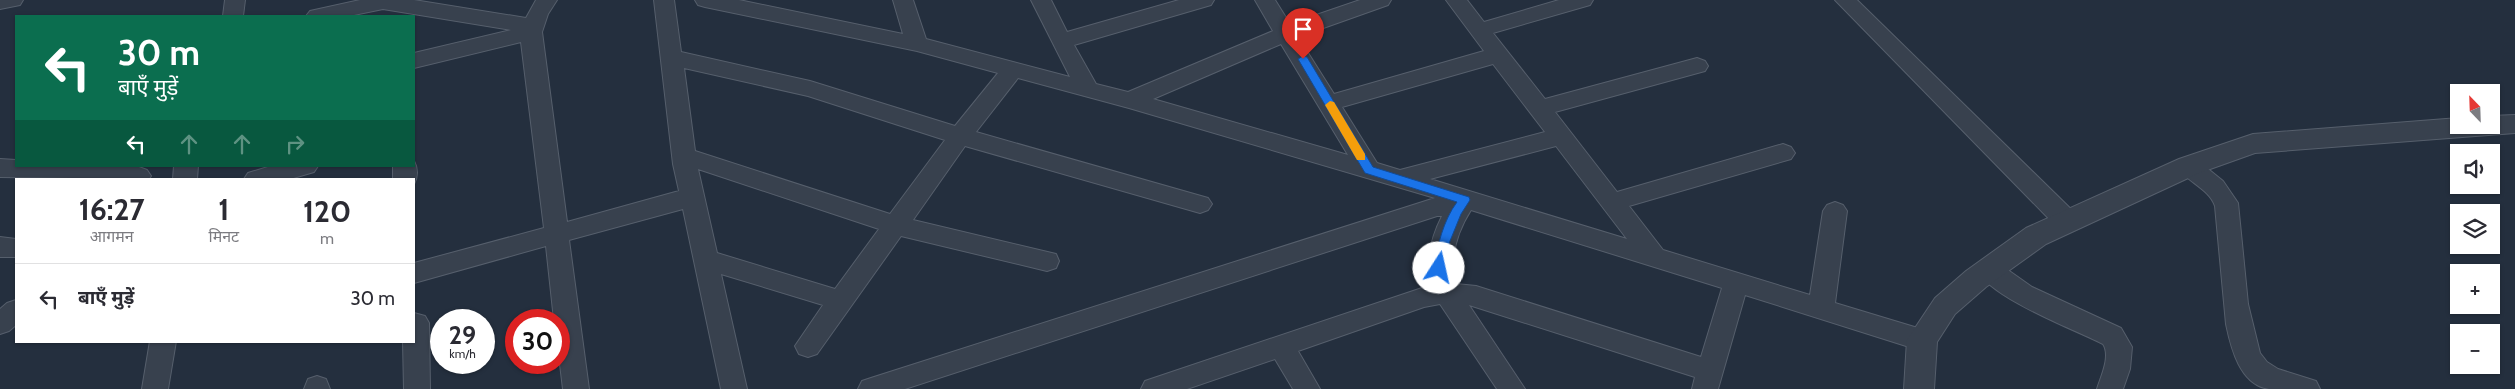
<!DOCTYPE html>
<html lang="hi">
<meta charset="utf-8">
<style>
body{margin:0;font-family:Cabin,"Noto Sans Devanagari",sans-serif;background:#f7f7f7;color:#2b2b33;height:100vh;display:flex;flex-direction:column;font-size:19px;white-space:nowrap}
*{box-sizing:border-box;margin:0}
p{font-size:16px;color:#7c7c81}
.icon{flex:none;width:28px;height:28px;fill:none;stroke:currentColor;stroke-width:2;stroke-linecap:round;stroke-linejoin:round}
.map{position:relative;flex:1;overflow:hidden}
.panel{position:absolute;left:15px;top:178px;width:400px;height:165px;display:flex;flex-direction:column;background:#fff;border-radius:0px;box-shadow:0 1px 4px #0004}
.panel>*{flex:none}
.top-card{position:absolute;left:15px;top:15px;width:400px;height:152px;border-radius:0px;box-shadow:0 1px 4px #0004;background:#0b6e4f;color:#fff;overflow:hidden}
.needle{width:32px;rotate:337deg}
.tools{position:absolute;left:2450px;top:84px;display:grid;gap:10px}
.tools a{display:grid;place-items:center;width:50px;height:50px;border-radius:0px;background:#fff;box-shadow:0 1px 4px #0004;font-size:25px}
.speed{position:absolute;left:430px;top:309px;display:flex;gap:10px;font-size:25px;font-weight:700;text-align:center}
.speed>*{display:grid;place-content:center;width:65px;height:65px;border-radius:50%;background:#fff;box-shadow:0 1px 4px #0004;line-height:1}
.speed small{font-size:12px;font-weight:400}
.speed .limit{border:8px solid #d22;background:#fff;color:#111}
.pin{position:absolute;display:grid;place-items:center;width:42px;height:42px;color:#fff;margin:-51px -21px;border-radius:50% 50% 50% 0;rotate:-45deg;box-shadow:0 0 5px #0007}
.pin .icon{rotate:45deg}
.me{position:absolute;width:55px;margin:-28px;rotate:10deg;stroke-linejoin:round;filter:drop-shadow(0 0 4px #0008)}
.turn{display:flex;align-items:center;gap:18px;height:105px;padding:0 20px;font-size:22px}
.turn .icon{width:65px;height:65px;stroke-width:2.5}
.turn b{display:block;font-size:35px;line-height:42px}
.lanes{display:flex;align-items:center;height:48px;padding:0 20px;background:#0003;justify-content:center;gap:25px;direction:ltr}
.lanes .off{opacity:.35}
.eta{display:flex;justify-content:space-evenly;align-items:center;height:85px;text-align:center}
.eta b{font-size:30px;font-weight:800;line-height:35px}
ul{padding:0;list-style:none}
li{display:flex;align-items:center;gap:15px;height:70px;padding:0 20px;border-top:1px solid #e1e1e2}
li div{flex:1}
li b{display:block;font-size:19px}
li em{font-style:normal}
.map>svg:first-child{display:block}
.lines{fill:none;stroke-linecap:round;stroke-linejoin:round}
.minor-casing{stroke:#565f6c;stroke-width:2}
.tertiary-casing{stroke:#565f6c;stroke-width:2}
.minor{fill:#38414e;fill-rule:evenodd}
.tertiary{fill:#38414e;fill-rule:evenodd}
.route{fill:#1a73e8;stroke:#114b97}
.slow{fill:#f59e0b}
</style>
<div class="map">
<svg width="2515" height="389" viewBox="0 0 2515 389">
<rect width="100%" height="100%" fill="#242f3e"/>
<g class="lines">
<!-- minor casing -->
<g class="minor-casing">
<path id="minor" d="M0,0h23l-3,5 -20,4z
M225,0h20l-2,16h-20z
M360,0h54l112,18 10,-18h21l-9,14 -6,18 25,190 112,-31 -6,-27 -19,-164h20l7,52 129,29 145,45 43,-53 -81,-22 -212,-44 -7,-2 -3,-5h44l164,34 -10,-34h20l13,39 144,38 -39,-77h20l16,32 112,-32h35l-3,5 -137,40 22,39 32,8 145,-61 -18,-31h20l15,24 70,-24h31l-3,5 -90,32 36,57 150,-43 -38,-51h21l17,22 75,-22h34l-3,5 -97,28 52,66 152,-41 8,3 3,5 -3,5 -150,41 62,80 166,-48 8,3 4,6 -4,6 -162,47 34,44 147,45 13,-84 4,-6 8,-3 8,3 4,6 -12,92 96,29 4,8 -4,8 -9,3 -177,-56 -27,94h-26l3,-12 -226,-72 56,84h-28l-57,-85 -16,3 -126,44 22,38h-27l-18,-30 -88,30h-46l4,-8 286,-96c-6,-24 0,-47 11,-69h-5l-532,173h-47l4,-8 9,-3 564,-180 -306,-90 -111,-30 -42,54 232,66 4,6 -4,6 -8,3 -235,-67 -52,74 143,34 3,7 -3,7 -9,3 -146,-35 -84,118 -9,3 -9,-3 -4,-8 28,-41 -102,-31 26,115h-26l-38,-180 -114,31 20,149h-26l-4,-33v-36h-5l-8,-74 -132,37v-20l130,-35 -23,-186 -107,26v-15l97,-23 -128,-21 -34,7h-43l4,-5zM1281,44l67,111 -195,-56zM1493,64l52,68 -145,38 -23,-7 -35,-56zM684,68l124,28 137,44 -55,74 -195,-63zM1556,146l71,93 -197,-60zM698,169l181,60 -44,60 -118,-36zM1471,210l251,78 -21,69 -225,-71 -20,-2c-7,-26 1,-52 15,-74z
M1835,0h22l219,214 3,7 -3,7 -9,2 -9,-2z
M2189,157l8,3 26,21 15,22 10,101 12,49 7,9 11,7 38,12 4,8c-16,0 -35,0 -51,0 -29,-4 -38,-41 -43,-65l-11,-118c-6,-18 -29,-24 -38,-40l4,-6z
M0,159l16,1v6l123,1 8,3 4,6 -2,3 -149,-2z
M414,161c4,7 4,16 0,23v-5h-21v-13h21z
M174,166h24l-1,13h-24z
M271,166h47l-4,6 -24,7h-46l4,-6z
M0,237l16,2v18h-16z
M1989,260l9,3 34,24 89,41 11,19 -2,22 -7,20h-26c4,-13 14,-33 6,-45 -30,-15 -112,-46 -126,-74l3,-7z
M16,300v25l-7,6 -9,3v-25l7,-6z
M414,313l11,3 4,7 1,66h-26l-1,-48h11z
M150,341h26l-8,48h-26z
M317,376l9,3 4,10h-26l4,-10z"/>
</g>
<!-- tertiary casing -->
<g class="tertiary-casing">
<path id="tertiary" d="M2515,115v18l-260,20 -56,20 -153,71 -60,43 -31,27 -18,28 -3,47h-30l3,-49 28,-42 31,-27 60,-43 153,-69 74,-25 206,-16v7h32v-9z"/>
</g>
<!-- minor -->
<use href="#minor" class="minor"/>
<!-- tertiary -->
<use href="#tertiary" class="tertiary"/>
</g>
<!-- route -->
<path class="route" d="M1303,56l4,1 66,110 96,30 1,3 -9,14 -11,27 -7,31h-8l-2,-4c5,-23 10,-47 24,-66l-92,-29 -67,-114z"/>
<!-- slow -->
<path class="slow" d="M1330,101l4,1 31,52v6h-8l-32,-55z"/>
</svg>
<div class="tools">
<a><svg class="needle" viewBox="-14 -14 28 28"><path d="M0-13l5 13h-10z" fill="#e53935"/><path d="M0 13l5-13h-10z" fill="#7c7c81"/></svg></a>
<a><svg class="icon" aria-label="sound" viewBox="0 0 24 24"><path d="M4 9h4l5-4v14l-5-4H4zM17 9q2 3 0 6"/></svg></a>
<a><svg class="icon" aria-label="layers" viewBox="0 0 24 24"><path d="M12 4l9 5-9 5-9-5zM3 14l9 5 9-5"/></svg></a>
<a>+</a>
<a>−</a>
</div>
<div class="speed"><div>29<small>km/h</small></div><div class="limit">30</div></div>
<div class="pin" style="left:1303px;top:59px;background:#d93025"><svg class="icon" aria-label="arrive" viewBox="0 0 24 24"><path d="M6 21V4h12l-3 4 3 4H6"/></svg></div>
<svg class="me" style="left:1439px;top:268px" viewBox="-20 -20 40 40"><circle r="19" fill="#fff"/><path d="M0-13L10 11 0 6-10 11z" fill="#1a73e8"/></svg>
<div class="top-card">
<div class="turn"><svg class="icon" aria-label="left" viewBox="0 0 24 24"><path d="M17 20v-9H6M10 6l-5 5 5 5"/></svg><div><b>30 m</b>बाएँ मुड़ें</div></div>
<div class="lanes"><svg class="icon" aria-label="left" viewBox="0 0 24 24"><path d="M17 20v-9H6M10 6l-5 5 5 5"/></svg><svg class="icon off" aria-label="ahead" viewBox="0 0 24 24"><path d="M12 20V5M6 11l6-6 6 6"/></svg><svg class="icon off" aria-label="ahead" viewBox="0 0 24 24"><path d="M12 20V5M6 11l6-6 6 6"/></svg><svg class="icon off" aria-label="right" viewBox="0 0 24 24"><path d="M7 20v-9h11M14 6l5 5-5 5"/></svg></div>
</div>
<section class="panel">
<div class="eta">
<div><b>16:27</b><p>आगमन</p></div>
<div><b>1</b><p>मिनट</p></div>
<div><b>120</b><p>m</p></div>
</div>
<ul>
<li><svg class="icon" aria-label="left" viewBox="0 0 24 24"><path d="M17 20v-9H6M10 6l-5 5 5 5"/></svg><div><b>बाएँ मुड़ें</b></div><em>30 m</em></li>
</ul>
</section>
</div>
